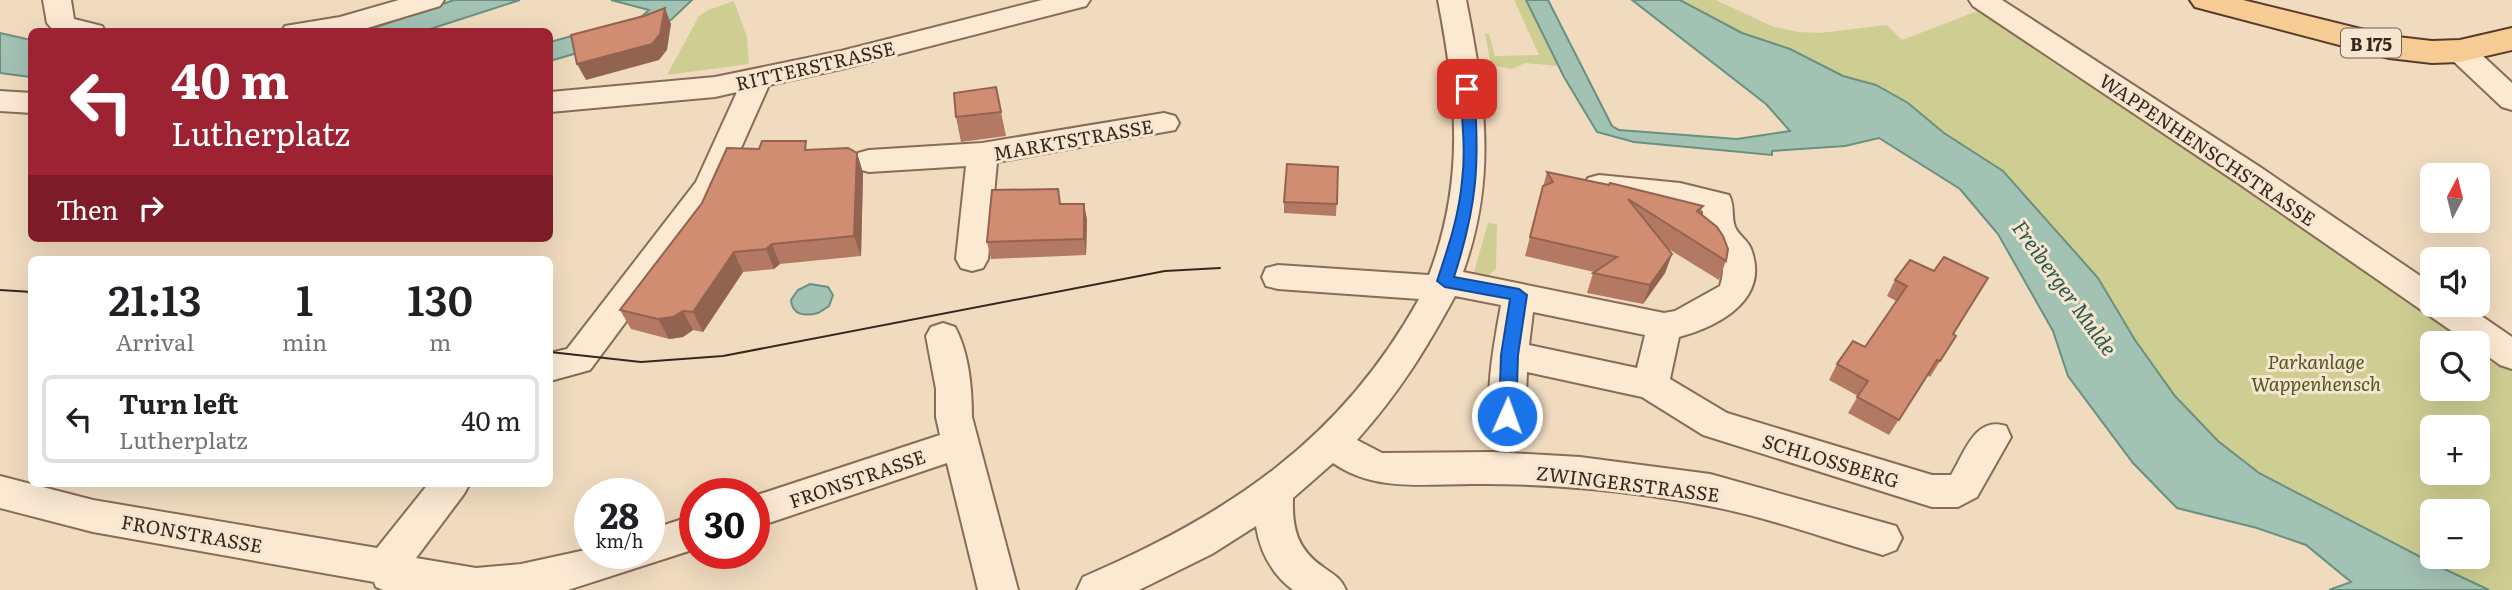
<!DOCTYPE html>
<meta charset="utf-8">
<style>
body{margin:0;font-family:Literata,serif;background:#f2f2f2;color:#202124;height:100vh;display:flex;flex-direction:column;font-size:26px;white-space:nowrap}
*{box-sizing:border-box;margin:0}
p{font-size:23px;color:#757577}
.icon{flex:none;width:38px;height:38px;fill:none;stroke:currentColor;stroke-width:2;stroke-linecap:round;stroke-linejoin:round}
.map{position:relative;flex:1;overflow:hidden}
.drawer{position:absolute;left:28px;top:256px;width:525px;height:231px;display:flex;flex-direction:column;background:#fff;border-radius:10px;box-shadow:0 7px 28px #0002}
.drawer>*{flex:none}
.top-card{position:absolute;left:28px;top:28px;width:525px;height:214px;border-radius:10px;box-shadow:0 7px 28px #0002;background:#9d2333;color:#fff;overflow:hidden}
.needle{width:46px;rotate:7deg}
.buttons{position:absolute;left:2420px;top:163px;display:grid;gap:14px}
.buttons a{display:grid;place-items:center;width:70px;height:70px;border-radius:10px;background:#fff;box-shadow:0 7px 28px #0002;font-size:35px}
.speed{position:absolute;left:574px;top:478px;display:flex;gap:14px;font-size:35px;font-weight:700;text-align:center}
.speed>*{display:grid;place-content:center;width:91px;height:91px;border-radius:50%;background:#fff;box-shadow:0 7px 28px #0002;line-height:1}
.speed small{font-size:18px;font-weight:400}
.speed .limit{border:10px solid #d22;background:#fff;color:#111}
.pin{position:absolute;display:grid;place-items:center;width:60px;height:60px;color:#fff;margin:-30px;border-radius:14px;box-shadow:0 4px 10px #0006}
.me{position:absolute;width:77px;margin:-38px;rotate:2deg;stroke-linejoin:round;filter:drop-shadow(0 0 5px #0008)}
.turn{display:flex;align-items:center;gap:24px;height:147px;padding:0 28px;font-size:32px}
.turn .icon{width:91px;height:91px;stroke-width:2.5}
.turn b{display:block;font-size:49px;line-height:60px}
.then{display:flex;align-items:center;height:66px;padding:0 28px;background:#0003;gap:14px;font-size:26px}
.eta{display:flex;justify-content:space-evenly;align-items:center;height:119px;text-align:center}
.eta b{font-size:42px;font-weight:600;line-height:49px}
ul{padding:0;list-style:none}
li{display:flex;align-items:center;gap:21px;height:88px;margin:0 14px 10px;padding:0 14px;border:4px solid #e0e0e0;border-radius:10px}
li div{flex:1}
li b{display:block;font-size:26px}
li em{font-style:normal}
.map>svg:first-child{display:block}
.green{fill:#cfce92;fill-rule:evenodd}
.water{fill:#a2c2b4;stroke:#699081;stroke-width:2}
.lines{fill:none;stroke-linecap:round;stroke-linejoin:round}
.minor-casing{stroke:#8a6b56;stroke-width:4}
.major-casing{stroke:#573a2b;stroke-width:4}
.minor{fill:#fbe9d2;fill-rule:evenodd}
.major{fill:#f7cb94;fill-rule:evenodd}
.tram{stroke:#38261c;stroke-width:2}
.wall{fill:#b47962}
.shaded-wall{fill:#926350}
.building{fill:#d18d72;stroke:#926350;stroke-width:2}
.route{fill:#1a73e8;stroke:#114b97;stroke-width:2}
.labels{text-anchor:middle;dominant-baseline:central;stroke-width:6;stroke-linejoin:round;paint-order:stroke}
.shield{fill:#f7e6cf;stroke:#716052;stroke-width:2}
.shield-label{font-size:18px;font-weight:bold;fill:#38261c}
.street-label{font-size:19px;fill:#38261c;stroke:#f7e6cf}
.park-label{font-size:19px;font-style:italic;fill:#505621;stroke:#f7e6cf}
.water-label{font-size:21px;font-style:italic;fill:#2a5950;stroke:#f7e6cf}
</style>
<div class="map">
<svg width="2512" height="590" viewBox="0 0 2512 590">
<rect width="100%" height="100%" fill="#f0dbbf"/>
<!-- green -->
<path class="green" d="M1514,0h12l32,66 -33,-3 -13,6 -21,-4 -6,-32 4,1 6,22 44,-1z
M1680,0h36l58,27 25,5 21,1 67,-8 15,15 78,-30 108,65 387,268h-43v45h46v-43l34,23v222h-23l-51,-24 -179,-93 -41,-32 -43,-45 -40,-56 -191,-207 -36,-30 -32,-18 -33,-9 -53,-27 -48,-16zM2432,427h46v45h-46zM2432,511h46v45h-46z
M734,1l13,36 2,27 -82,11 32,-59 9,-6z
M1488,223l9,1 -1,45 -8,7 -10,1 -4,-5z"/>
<!-- water -->
<path class="water" d="M454,0h66l-96,31 -62,1z
M611,0h81l-20,19 -19,12 -103,30v-19l91,-25 8,-7z
M1526,0h22l64,126 7,4 118,9 53,-8 -24,-27 -134,-104h48l62,33 48,16 53,27 33,9 32,18 36,30 59,38 95,107 37,62 40,56 43,45 41,32 179,93 51,24h-160l22,-8 -45,-37 -49,-17 -80,-20 -44,-45 -65,-87 -15,-45 -55,-97 -38,-45 -81,-51 -34,8 -73,5v4l-138,-13 -37,-10 -33,-55z
M0,33l31,7v37l-31,-4z
M810,284l18,3 5,8 -4,11 -11,7c-12,3 -26,3 -27,-13l7,-10z"/>
<g class="lines">
<!-- minor casing -->
<g class="minor-casing">
<path id="minor" d="M43,0h28l3,19 28,7 4,6h-51l-8,-9z
M399,0h45l-4,6 -86,26h-73l4,-6 55,-9z
M1042,0h48l-4,6 -245,63 -72,16 -49,110 -130,175 -40,11v-28l17,-4 129,-167 41,-90 -22,5 -165,15v-20l165,-15 126,-26z
M1438,0h28c19,96 31,178 -3,272l201,41 11,-2 45,-25c9,-28 -5,-32 -15,-53 -3,-6 -2,-15 -2,-22l-23,-6 -81,-8 -11,-3 -5,-8 5,-8 11,-3 81,8 49,12c6,11 2,21 6,32 3,8 13,13 16,22 19,50 -31,77 -72,88l-9,42 57,34 205,62h19c14,-23 24,-59 55,-49l5,11 -34,60 -19,10h-26l-229,-72 -61,-38 -115,-25 -2,45 -5,10 -13,5 -13,-5c-12,-25 2,-93 7,-122l-46,-9c-30,55 -56,97 -98,144l25,13 111,-1 87,5 130,17 186,52 6,12 -6,12 -13,5c-57,-16 -115,-38 -174,-49 -74,-15 -162,-23 -237,-22 -48,0 -97,8 -139,-21l-40,35c-1,30 4,51 30,69 11,8 17,10 23,23h-53c-21,-16 -33,-38 -37,-64l-44,28 -73,36h-62l6,-13c145,-62 258,-137 336,-278l-141,-10 -12,-3 -4,-9 4,-9 12,-3 151,10c36,-95 28,-177 9,-275zM1533,312l112,23 -8,33 -108,-23z
M1969,0h33l258,167 172,117v20h32l48,33v32l-12,-4 -22,-16v-6h-9l-231,-160 -265,-177z
M2460,42l10,2 42,39v27l-10,-3 -52,-49 -4,-7 4,-7z
M0,91l32,2v20l-32,-2z
M1164,113l11,3 4,7 -4,7 -178,32 -9,97 -5,9 -11,3 -11,-3 -5,-9 10,-93 -97,6 -11,-3 -4,-8 4,-8 11,-3 113,-7z
M943,323l12,4c14,26 17,61 17,90l46,173h-40l-31,-127 -193,65v-32l186,-61 -4,-18v-28l-10,-53 5,-9z
M0,476l93,24 284,48 52,-65h41l-6,11 -48,64 60,10 45,-4 69,-15v4h59v-23l46,-15v34l-127,41h-185l-7,-3 -2,-5 -281,-50 -93,-24z"/>
</g>
<!-- major casing -->
<g class="major-casing">
<path id="major" d="M2190,0h53l146,36 43,5 28,-1 52,-12v22l-52,12 -28,1 -43,-5 -194,-51z"/>
</g>
<!-- minor -->
<use href="#minor" class="minor"/>
<!-- major -->
<use href="#major" class="major"/>
<!-- tram -->
<path class="tram" d="M0,290l32,2
M550,352l91,10 82,-6 442,-85 55,-3"/>
</g>
<!-- wall -->
<path class="wall" d="M1001,112l5,24 -45,6 -5,-25z
M809,150l48,3 6,20 -2,83 -81,8 -6,5 -31,3 -40,60 -10,-2 -10,7 -14,2 -38,-10 -11,-19z
M1338,167l-2,49 -52,-3v-11z
M1547,172l156,34 -3,7 26,48 -7,19 -52,-32 5,6 -7,19 -22,31 -56,-11 6,-20 1,-1 -69,-16z
M1060,204h24l3,16 -1,35 -95,4 -4,-17z
M1910,260l43,74 -7,18 -16,25 -3,-2 -38,60 -41,-22 10,-17 -29,-16 8,-16 28,-17 31,-46 -9,-5 8,-16z"/>
<!-- shaded-wall -->
<path class="shaded-wall" d="M665,8l6,16 -4,26 -8,10 -73,20 -9,-16z
M857,153l6,20 -2,83 -7,-20z
M1084,204l3,16 -1,35 -2,-16z
M772,244l8,20 -6,5 -8,-20z
M734,252l9,20 -40,60 -10,-20z
M1672,254l-7,19 -22,31 7,-19z
M683,311l10,19 -10,7 -14,2 -11,-20z"/>
<!-- building -->
<path class="building" d="M665,8l-5,26 -8,10 -75,20 -6,-29 73,-19z
M996,87l5,25 -45,5 -2,-24z
M762,141h44l-1,9 43,-2 9,5 -3,83 -82,8 -6,5 -32,3 -41,60 -10,-1 -10,6 -15,2 -38,-9 82,-107 25,-55 32,1z
M1287,164l51,3 -1,37 -53,-2z
M1547,172l62,13 1,-2 93,23 -6,5 20,16 6,9 5,13 -2,12 -98,-62 44,55 -22,31 -57,-12 24,-16 -87,-20 13,-51 10,-4z
M1058,189l2,15h24v35l-97,3 5,-52z
M1944,257l44,21 -35,56 3,2 -16,25 -3,-1 -38,60 -42,-23 11,-16 -31,-17 16,-23 12,6 42,-61 -12,-6 15,-20 24,11z"/>
<!-- route -->
<path class="route" d="M1467,85l7,4c6,74 3,117 -20,188l65,12 8,6 -9,60 -2,61 -3,5h-12l-2,-5 2,-61 9,-56 -65,-12 -8,-6c11,-33 22,-65 25,-100 4,-30 0,-61 -2,-92z"/>
<g class="labels">
<!-- shield labels -->
<rect class="shield" x="2341" y="28.5" width="60" height="29" rx="5"/>
<g class="shield-label">
<text x="2371" y="43">B 175</text>
</g>
<!-- street labels -->
<g class="street-label">
<text transform="translate(815 65) rotate(-13)">RITTERSTRASSE</text>
<text transform="translate(1073 139) rotate(-10)">MARKTSTRASSE</text>
<text transform="translate(2208 149) rotate(34)">WAPPENHENSCHSTRASSE</text>
<text transform="translate(1831 460) rotate(17)">SCHLOSSBERG</text>
<text transform="translate(857 478) rotate(-19)">FRONSTRASSE</text>
<text transform="translate(1628 483) rotate(7)">ZWINGERSTRASSE</text>
<text transform="translate(192 533) rotate(10)">FRONSTRASSE</text>
</g>
<!-- park labels -->
<g class="park-label">
<text x="2316" y="361">Parkanlage<tspan x="2316" dy="22">Wappenhensch</tspan></text>
</g>
<!-- water labels -->
<g class="water-label">
<text transform="translate(2066 287) rotate(54)">Freiberger Mulde</text>
</g>
</g>
</svg>
<div class="buttons">
<a><svg class="needle" viewBox="-14 -14 28 28"><path d="M0-13l5 13h-10z" fill="#e53935"/><path d="M0 13l5-13h-10z" fill="#757577"/></svg></a>
<a><svg class="icon" aria-label="sound" viewBox="0 0 24 24"><path d="M4 9h4l5-4v14l-5-4H4zM17 9q2 3 0 6"/></svg></a>
<a><svg class="icon" aria-label="search" viewBox="0 0 24 24"><circle cx="10" cy="10" r="6"/><path d="M15 15l6 6"/></svg></a>
<a>+</a>
<a>−</a>
</div>
<div class="speed"><div>28<small>km/h</small></div><div class="limit">30</div></div>
<div class="pin" style="left:1467px;top:89px;background:#d93025"><svg class="icon" aria-label="arrive" viewBox="0 0 24 24"><path d="M6 21V4h12l-3 4 3 4H6"/></svg></div>
<svg class="me" style="left:1507px;top:416px" viewBox="-20 -20 40 40"><circle r="17" fill="#1a73e8" stroke="#fff" stroke-width="3"/><path d="M0-11L8 9 0 5-8 9z" fill="#fff"/></svg>
<div class="top-card">
<div class="turn"><svg class="icon" aria-label="left" viewBox="0 0 24 24"><path d="M17 20v-9H6M10 6l-5 5 5 5"/></svg><div><b>40 m</b>Lutherplatz</div></div>
<div class="then">Then<svg class="icon" aria-label="right" viewBox="0 0 24 24"><path d="M7 20v-9h11M14 6l5 5-5 5"/></svg></div>
</div>
<section class="drawer">
<div class="eta">
<div><b>21:13</b><p>Arrival</p></div>
<div><b>1</b><p>min</p></div>
<div><b>130</b><p>m</p></div>
</div>
<ul>
<li><svg class="icon" aria-label="left" viewBox="0 0 24 24"><path d="M17 20v-9H6M10 6l-5 5 5 5"/></svg><div><b>Turn left</b><p>Lutherplatz</p></div><em>40 m</em></li>
</ul>
</section>
</div>
